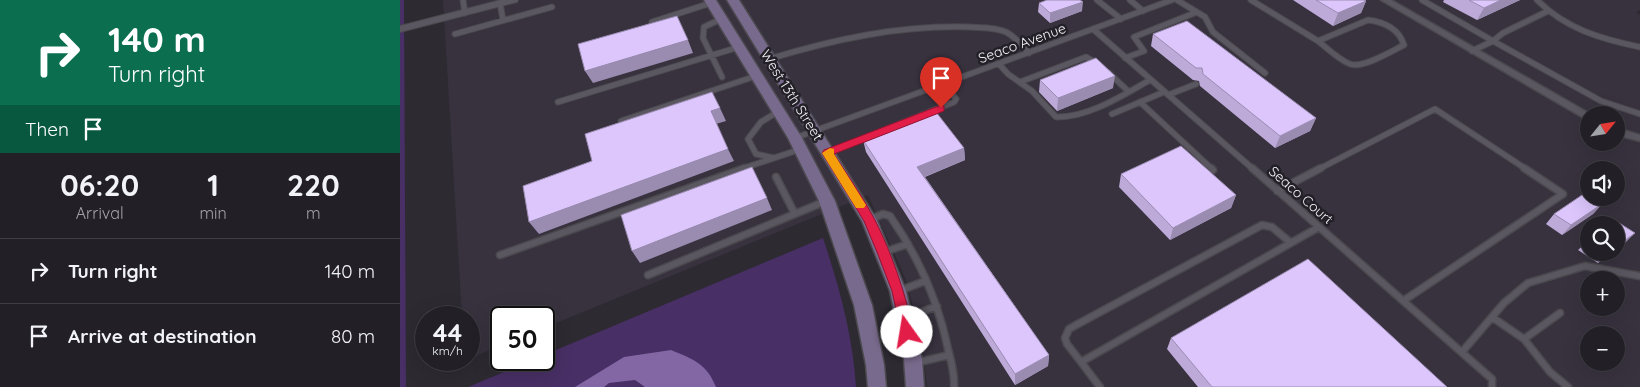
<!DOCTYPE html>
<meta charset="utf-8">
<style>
body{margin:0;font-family:Quicksand,sans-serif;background:#2a282e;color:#f1f3f6;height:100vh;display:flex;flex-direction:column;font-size:19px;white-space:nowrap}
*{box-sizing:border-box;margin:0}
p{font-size:16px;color:#a2a3a7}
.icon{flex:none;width:28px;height:28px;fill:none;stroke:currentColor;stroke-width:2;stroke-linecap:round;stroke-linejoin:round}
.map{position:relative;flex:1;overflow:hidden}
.details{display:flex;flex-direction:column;background:#222026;width:400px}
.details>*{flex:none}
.banner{background:#0b6e4f;color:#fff;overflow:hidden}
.needle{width:32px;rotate:60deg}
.buttons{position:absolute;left:1180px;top:106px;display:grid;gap:10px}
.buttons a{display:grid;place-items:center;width:45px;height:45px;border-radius:50%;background:#222026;box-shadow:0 5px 20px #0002,0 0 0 1px #3f3e43;font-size:25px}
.speed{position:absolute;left:15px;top:306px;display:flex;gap:10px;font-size:25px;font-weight:700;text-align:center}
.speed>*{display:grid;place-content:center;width:65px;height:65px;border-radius:50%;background:#222026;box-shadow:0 5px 20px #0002,0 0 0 1px #3f3e43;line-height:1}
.speed small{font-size:12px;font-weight:400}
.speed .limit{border:2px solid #111;border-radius:8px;background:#fff;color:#111}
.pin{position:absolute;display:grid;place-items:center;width:42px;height:42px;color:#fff;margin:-51px -21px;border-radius:50% 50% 50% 0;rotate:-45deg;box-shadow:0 0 5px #0007}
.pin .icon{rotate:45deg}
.me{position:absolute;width:55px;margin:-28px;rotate:347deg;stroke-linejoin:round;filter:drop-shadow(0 0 4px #0008)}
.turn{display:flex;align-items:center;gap:18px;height:105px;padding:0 25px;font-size:22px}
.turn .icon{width:65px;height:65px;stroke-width:2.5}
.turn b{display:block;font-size:35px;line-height:42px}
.then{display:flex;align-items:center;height:48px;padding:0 25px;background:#0003;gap:10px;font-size:19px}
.eta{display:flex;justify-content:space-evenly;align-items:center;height:85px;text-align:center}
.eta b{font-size:30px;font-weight:800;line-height:35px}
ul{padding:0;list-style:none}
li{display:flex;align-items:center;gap:15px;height:65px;padding:0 25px;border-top:1px solid #3f3e43}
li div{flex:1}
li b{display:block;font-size:19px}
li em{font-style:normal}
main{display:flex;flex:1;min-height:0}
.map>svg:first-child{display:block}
.built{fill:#38323f;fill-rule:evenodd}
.green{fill:#482f65}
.water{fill:#8267a4}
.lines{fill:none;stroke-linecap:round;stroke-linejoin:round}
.service-far1-casing{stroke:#4b494e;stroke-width:7}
.service-casing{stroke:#4b494e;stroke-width:9}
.minor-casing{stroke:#4b494e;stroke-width:3}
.tertiary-casing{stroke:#4b494e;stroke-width:2}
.secondary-casing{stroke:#4b494e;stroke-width:3}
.service-far1{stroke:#5a5760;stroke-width:5}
.service{stroke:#5a5760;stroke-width:6}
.minor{fill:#5a5760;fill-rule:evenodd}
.tertiary{fill:#5a5760;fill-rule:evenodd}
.secondary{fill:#786a8c;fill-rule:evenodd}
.wall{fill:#bdaad9}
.shaded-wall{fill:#9a8bb0}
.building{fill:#dcc6fc;stroke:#9a8bb0}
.route{fill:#e11d48;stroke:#92132f}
.slow{fill:#f59e0b}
.labels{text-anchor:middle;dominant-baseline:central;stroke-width:5;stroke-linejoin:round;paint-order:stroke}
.street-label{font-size:14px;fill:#f4f2f7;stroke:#232028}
</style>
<main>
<section class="details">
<div class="banner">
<div class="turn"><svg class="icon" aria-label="right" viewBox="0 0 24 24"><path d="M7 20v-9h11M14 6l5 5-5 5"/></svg><div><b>140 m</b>Turn right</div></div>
<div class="then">Then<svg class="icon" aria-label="arrive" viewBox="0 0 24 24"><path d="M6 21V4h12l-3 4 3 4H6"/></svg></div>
</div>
<div class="eta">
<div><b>06:20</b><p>Arrival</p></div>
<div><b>1</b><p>min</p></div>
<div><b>220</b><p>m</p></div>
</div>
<ul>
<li><svg class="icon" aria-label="right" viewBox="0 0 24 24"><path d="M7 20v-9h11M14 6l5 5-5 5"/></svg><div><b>Turn right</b></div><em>140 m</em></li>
<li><svg class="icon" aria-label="arrive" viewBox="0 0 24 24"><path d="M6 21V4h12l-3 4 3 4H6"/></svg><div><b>Arrive at destination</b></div><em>80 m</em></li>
</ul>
</section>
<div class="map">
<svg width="1240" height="387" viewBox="0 0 1240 387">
<rect width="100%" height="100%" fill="#2d2a32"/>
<!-- built -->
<path class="built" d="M43,0h1197v10l-4,2 4,3v372h-713l-4,-36 -16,-69 -39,-87 -324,133v-10h-43v27l-32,14v-41l-7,-1zM1189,115h27v27h-27zM1189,170h27v28h-27zM1189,225h27v27h-27zM1189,280h27v28h-27zM1189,335h27v27h-27z"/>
<!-- green -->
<path class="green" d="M0,0h4l2,387h-6z
M423,238c16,48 30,98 33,149h-388l65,-27h11v-5z"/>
<!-- water -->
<path class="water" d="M271,350c22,9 36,14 45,37h-71l-10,-7 -26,3 -5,4h-29l49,-30z"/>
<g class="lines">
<!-- service-far1 casing -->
<g class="service-far1-casing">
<path id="service-far1" d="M63,0l2,13
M697,0l24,19
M730,0l13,11
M777,0l28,17 8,15 52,41
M851,0l67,41
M1022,0l71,41 10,-8 45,-22
M1137,0c29,29 64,39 103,47
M100,3l3,17
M321,19l-17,8 -1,11 19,39
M968,20c16,2 31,9 36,25 -12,6 -42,24 -54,19 -11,-4 -23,-16 -32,-23z
M252,22l59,-19
M693,29l160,140
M55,34l97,-27
M1072,51l21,-10 108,60 39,13
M725,58l19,-7 -10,-14 63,-25
M369,59c66,-20 131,-34 200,-32 12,1 26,0 37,5 10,5 16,14 23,21
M599,64l9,10 24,17 24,26c32,1 67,-22 94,-37
M709,73l19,18
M620,82l66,-25 12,7
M768,95l28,-11
M158,102l181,-55
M740,102l72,67
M712,114l52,-22
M221,121l135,-45
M395,138l377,-138
M428,153l126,-51 2,-3 -12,-15
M374,158l-18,-4 -8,-15 13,-17 18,-11
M341,169l60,-20
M919,169l116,-60 91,60"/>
</g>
<!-- service casing -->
<g class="service-casing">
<path id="service" d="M811,168l2,2
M852,168l240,211v8
M376,177l19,37
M877,191l44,-23
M469,220l14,-6 7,2c28,40 48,85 58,133 3,12 7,25 6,38
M484,252l24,-8
M100,255l245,-87
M248,275l178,-74
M499,291l26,-10
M1003,301l160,-107 -39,-26
M1092,317l32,22 26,33 18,15
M506,318l31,-12
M1124,339l36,-26
M1062,352l42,-49 24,-20 57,-17 55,10
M681,362l-14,-18 -2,-6 4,-9 7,-4 186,-100 10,2 19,16
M515,363l34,-8
M700,387l-19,-25 238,-135"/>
</g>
<!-- minor casing -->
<g class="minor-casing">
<path id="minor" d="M981,0h10l201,115h-3v6z
M1216,128l24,7v6l-24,-6z"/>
</g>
<!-- tertiary casing -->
<g class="tertiary-casing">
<path id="tertiary" d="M101,0h17l-1,2 -117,30v-6z"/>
</g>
<!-- secondary casing -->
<g class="secondary-casing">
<path id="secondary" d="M304,0h12l86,138 33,63 37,104 12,60 2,22h-18l-2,-22 -12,-60 -35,-104 -31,-63z
M327,0h12l138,220 29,71 16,68 2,28h-18l-2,-28 -14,-68 -28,-70z"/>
</g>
<!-- service-far1 -->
<use href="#service-far1" class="service-far1"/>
<!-- service -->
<use href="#service" class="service"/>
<!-- minor -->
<use href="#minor" class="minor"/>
<!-- tertiary -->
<use href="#tertiary" class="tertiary"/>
<!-- secondary -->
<use href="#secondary" class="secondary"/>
</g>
<!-- wall -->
<path class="wall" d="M893,0h71l2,1 -5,12 -28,13z
M1044,0h76l-43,20 -34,-18z
M639,3l43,8 -32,12 -12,-11z
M753,34l163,84 -6,13 -35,17 -75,-62 -1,-5 -6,-1 -42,-34z
M640,80l73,8 -56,23 -18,-19z
M463,140l101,8 1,12 -40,17 124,178 -1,11 -33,19 -149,-233z
M721,174l115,21 -5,13 -61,32 -51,-53z
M1202,204l-9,10 -31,21 -16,-11 8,-10z
M1189,240v12h23l-14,11 -20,-13z
M771,338l276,49h-249l-31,-38z"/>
<!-- shaded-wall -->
<path class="shaded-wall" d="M1101,0h19l-43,20 7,-12z
M966,1l-5,12 -28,13 5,-13z
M683,2l-1,9 -32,12v-10z
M288,40l5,13 -100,30 -8,-12z
M715,76l-2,12 -56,23 1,-13z
M320,108l6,13 -10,3 -5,-13z
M916,118l-6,13 -35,17 5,-12z
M564,148l1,12 -46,19 -2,-12z
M328,149l6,12 -195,73 -10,-12z
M836,195l-5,13 -61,32 3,-12z
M367,198l5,12 -132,53 -8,-12z
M1202,204l-9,10 -31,21 9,-10z
M1235,233l-10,10 -9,6v-2z
M1209,252h3l-14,11z
M649,355l-1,11 -33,19v-11z"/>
<!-- building -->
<path class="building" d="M647,0h33l3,2 -33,11 -11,-10z
M916,0h48l2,1 -28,12z
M1069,0h32l-17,8z
M277,16l11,24 -103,31 -7,-27z
M787,21l129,97 -36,18 -77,-62 -1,-6h-6l-43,-34z
M696,58l19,18 -57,22 -18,-18z
M312,92l8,16 -9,3 17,38 -199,73 -6,-36 69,-25 -7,-27z
M536,112l28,36 -47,19 132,188 -34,19 -152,-234z
M781,146l55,49 -63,33 -52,-54z
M352,167l15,31 -135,53 -11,-36z
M1185,193l4,2v3h3l10,6 -31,21 -17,-11z
M1216,221l19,12 -19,14v-22h-6z
M908,259l139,128h-235l-41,-49z"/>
<!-- route -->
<path class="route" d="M541,105l3,1v5l-110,43c14,22 29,43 41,66 18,36 30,73 39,112l-2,4 -5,2 -4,-2 -2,-4 -9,-41 -15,-39 -13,-31 -42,-68 2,-3z"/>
<!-- slow -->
<path class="slow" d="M430,148l4,1v5l30,48 2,3 -2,3h-8l-34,-55z"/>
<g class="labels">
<!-- street labels -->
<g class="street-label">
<text transform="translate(622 43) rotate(-20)">Seaco Avenue</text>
<text transform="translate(392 95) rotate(58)">West 13th Street</text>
<text transform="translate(901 195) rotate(41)">Seaco Court</text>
</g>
</g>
</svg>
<div class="buttons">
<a><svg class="needle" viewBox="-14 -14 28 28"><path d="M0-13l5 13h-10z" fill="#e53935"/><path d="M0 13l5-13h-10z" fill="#a2a3a7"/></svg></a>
<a><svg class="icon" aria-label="sound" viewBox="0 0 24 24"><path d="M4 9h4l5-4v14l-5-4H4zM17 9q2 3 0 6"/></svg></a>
<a><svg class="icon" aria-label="search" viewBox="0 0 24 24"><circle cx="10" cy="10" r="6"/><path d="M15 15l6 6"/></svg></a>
<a>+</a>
<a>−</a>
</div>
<div class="speed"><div>44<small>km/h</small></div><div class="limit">50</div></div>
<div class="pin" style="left:541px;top:108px;background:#d93025"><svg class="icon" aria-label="arrive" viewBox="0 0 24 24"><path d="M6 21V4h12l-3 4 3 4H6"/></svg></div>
<svg class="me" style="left:507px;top:332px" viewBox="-20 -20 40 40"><circle r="19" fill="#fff"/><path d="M0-13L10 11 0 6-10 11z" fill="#e11d48"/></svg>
</div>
</main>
